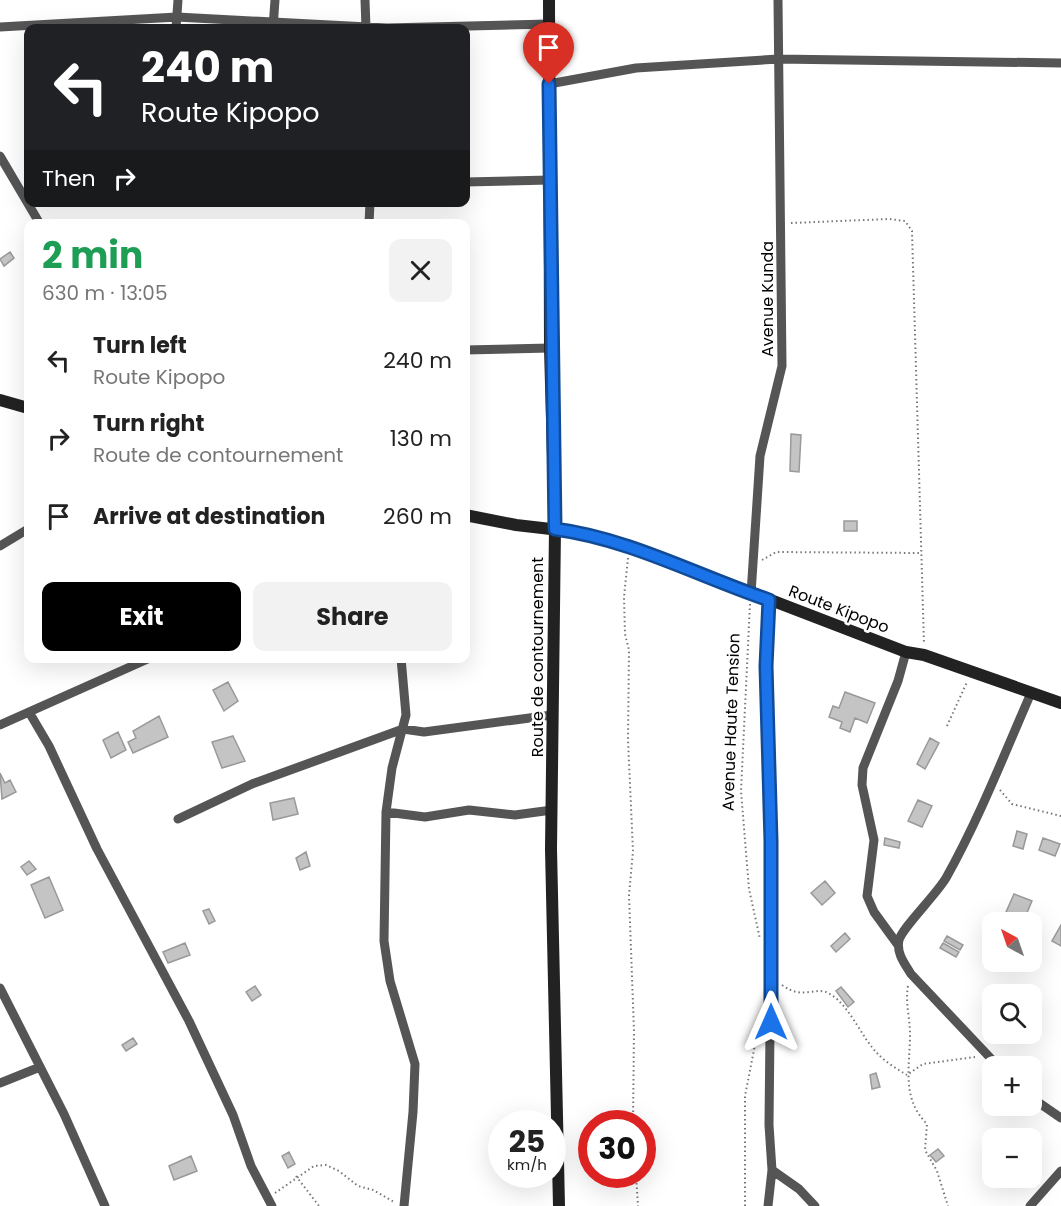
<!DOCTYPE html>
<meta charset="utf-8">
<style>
body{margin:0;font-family:Poppins,sans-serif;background:#f2f2f2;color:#222;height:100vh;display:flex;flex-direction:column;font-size:22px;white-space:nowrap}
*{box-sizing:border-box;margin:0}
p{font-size:20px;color:#767676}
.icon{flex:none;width:33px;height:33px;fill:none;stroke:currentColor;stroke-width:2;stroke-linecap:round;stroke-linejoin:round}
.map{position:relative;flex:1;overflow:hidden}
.side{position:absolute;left:24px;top:219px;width:446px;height:444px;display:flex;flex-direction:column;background:#fff;border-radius:12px;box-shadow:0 6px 24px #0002}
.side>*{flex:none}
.top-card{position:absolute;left:24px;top:24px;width:446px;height:183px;border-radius:12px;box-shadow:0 6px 24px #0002;background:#202124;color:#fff;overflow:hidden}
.needle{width:39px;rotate:320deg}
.fabs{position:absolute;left:982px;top:912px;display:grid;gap:12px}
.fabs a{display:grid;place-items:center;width:60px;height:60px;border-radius:12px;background:#fff;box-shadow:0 6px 24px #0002;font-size:30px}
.speed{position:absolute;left:488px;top:1110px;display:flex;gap:12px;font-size:30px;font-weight:700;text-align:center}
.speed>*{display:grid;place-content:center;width:78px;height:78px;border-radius:50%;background:#fff;box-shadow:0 6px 24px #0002;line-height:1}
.speed small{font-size:15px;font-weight:400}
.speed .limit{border:9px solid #d22;background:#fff;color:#111}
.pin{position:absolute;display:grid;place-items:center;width:51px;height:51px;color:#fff;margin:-62px -26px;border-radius:50% 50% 50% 0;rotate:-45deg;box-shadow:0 0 6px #0007}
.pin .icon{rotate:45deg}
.me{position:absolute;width:66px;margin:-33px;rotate:0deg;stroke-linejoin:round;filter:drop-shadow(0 0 4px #0008)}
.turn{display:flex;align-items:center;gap:21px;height:126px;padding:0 18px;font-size:27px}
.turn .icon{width:78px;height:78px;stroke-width:2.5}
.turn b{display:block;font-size:42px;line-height:51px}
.then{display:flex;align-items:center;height:57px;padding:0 18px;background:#0003;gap:12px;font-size:22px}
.round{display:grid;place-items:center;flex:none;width:63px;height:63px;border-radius:12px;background:#f2f2f2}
.overview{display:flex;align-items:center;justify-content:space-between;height:102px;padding:0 18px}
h1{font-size:36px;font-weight:700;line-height:45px;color:#1e9e55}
.button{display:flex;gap:12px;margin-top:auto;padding:12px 18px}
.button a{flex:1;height:69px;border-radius:12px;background:#000;color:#fff;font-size:24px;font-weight:700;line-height:69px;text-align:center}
.button a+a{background:#f2f2f2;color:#222}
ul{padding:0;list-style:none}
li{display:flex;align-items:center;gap:18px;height:78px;padding:0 18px}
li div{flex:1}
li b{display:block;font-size:22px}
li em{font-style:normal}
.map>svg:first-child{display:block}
.building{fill:#c4c4c4;stroke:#999;stroke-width:1.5}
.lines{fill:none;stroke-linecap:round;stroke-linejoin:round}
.path{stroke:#777;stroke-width:2;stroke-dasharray:1.5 3;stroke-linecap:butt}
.street{stroke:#555;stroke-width:9}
.secondary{stroke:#222;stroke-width:12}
.route-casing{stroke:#114b97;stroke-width:15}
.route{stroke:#1a73e8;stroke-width:10}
.labels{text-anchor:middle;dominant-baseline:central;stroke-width:5;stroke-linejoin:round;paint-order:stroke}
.street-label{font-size:16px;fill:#000;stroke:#fff}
</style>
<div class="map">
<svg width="1061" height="1206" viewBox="0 0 1061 1206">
<rect width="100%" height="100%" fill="#fff"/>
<!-- building -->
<path class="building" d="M10,252l4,6 -10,8 -4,-7z
M791,434l10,1 -2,37 -9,-1z
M844,521h13v10h-13z
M228,682l10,19 -14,10 -11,-21z
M845,692l30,11 -8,20 -12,-5 -5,14 -10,-4 2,-6 -13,-5 4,-11 6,2z
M159,716l9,21 -35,16 -5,-11 8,-4 -3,-7z
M118,732l8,18 -15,8 -8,-18z
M233,736l12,25 -23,7 -10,-26z
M930,738l9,5 -14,26 -8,-5z
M0,773l5,10 5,-3 6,12 -14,7z
M294,798l4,16 -25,6 -3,-17z
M918,800l14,6 -10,21 -14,-6z
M1017,831l10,3 -4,15 -10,-3z
M885,838l15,4 -1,6 -15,-3z
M1043,838l17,6 -5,12 -16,-6z
M306,852l4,14 -10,4 -4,-12z
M29,861l7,8 -9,6 -6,-8z
M49,877l14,33 -18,8 -14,-33z
M825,881l10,12 -13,12 -11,-12z
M1014,894l18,7 -9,21 -20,-3z
M209,909l6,12 -6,3 -6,-13z
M1061,925v21l-9,-5z
M845,933l5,6 -14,13 -5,-6z
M947,936l16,9 -3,5 -16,-9z
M185,943l5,12 -22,8 -5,-11z
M943,943l16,9 -3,5 -16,-9z
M255,986l6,9 -9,6 -6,-9z
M841,987l13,15 -6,5 -12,-16z
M133,1038l4,6 -11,7 -4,-6z
M876,1073l4,14 -8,2 -2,-14z
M938,1149l6,7 -8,6 -6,-7z
M289,1152l6,12 -7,4 -6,-12z
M191,1156l6,15 -23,9 -5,-14z"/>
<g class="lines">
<!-- path -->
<path class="path" d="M791,223l98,-4 16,2 7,10 12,413
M628,558l-4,39 1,37 4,16 -1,90 5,111 -4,44 5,136 -1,93
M762,560l14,-8 144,1
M750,604l-9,187 8,98 11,50
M947,726l20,-44
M1000,790l12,14 49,12
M782,985c21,16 34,0 48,9 20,12 32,44 47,59 8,9 20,16 30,22l16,-11 52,-7
M908,986c-3,17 2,31 2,48 0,33 -9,64 17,90l-2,26 12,21 11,35
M636,1174l2,32
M296,1176l23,30
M275,1193l39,-27 12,-1 13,6 19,15 15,4 21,12
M745,1206v-110l14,-72"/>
<!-- street -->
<path class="street" d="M365,0l1,28
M0,27l177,-10 210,11 162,-4
M176,28l2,-28
M273,28l2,-28
M549,84l87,-16 142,-9 283,4
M0,156l40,68
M465,182l85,-2
M369,224l1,-22
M465,350l85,-2
M0,546l28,-17
M751,594l9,-138 22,-90 -4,-366
M401,658l5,57 -14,53 -6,44 -2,129 6,40 25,83 -2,48 -9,94
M29,712l20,34 48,103 92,172 44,94 18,51 21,40
M0,725l150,-67
M386,812l39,5 44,-7 46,5 37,-5
M178,819l74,-35 151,-55 21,3 128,-17
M898,945l-24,-33 -7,-16 7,-56 -12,-55 1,-17 35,-87 8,-29
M0,988l64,126 41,92
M998,1066l-87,-92c-6,-10 -15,-21 -12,-34 3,-12 37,-45 47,-62 33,-59 58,-123 85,-185
M0,1083l40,-16
M1032,1098l29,20
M772,1170l27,19 16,17
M768,1206l4,-36 -3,-45 3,-284 -6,-176 3,-65
M1030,1206l31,-35"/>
<!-- secondary -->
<path class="secondary" d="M549,0l1,348 5,181 -4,320 8,357
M0,400l28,8
M465,515l51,10 61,7 53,14 276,106 18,3 137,48"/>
</g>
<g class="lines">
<!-- route casing -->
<g class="route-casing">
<path id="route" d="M549,84l6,445c75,10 143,47 214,71l-3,66 5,175v181"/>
</g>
<!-- route -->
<use href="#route" class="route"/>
</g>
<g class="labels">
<!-- street labels -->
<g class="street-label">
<text transform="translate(767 299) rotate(-90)">Avenue Kunda</text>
<text transform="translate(839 609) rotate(21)">Route Kipopo</text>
<text transform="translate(537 657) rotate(-90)">Route de contournement</text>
<text transform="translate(731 722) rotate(-88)">Avenue Haute Tension</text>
</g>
</g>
</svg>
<div class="fabs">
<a><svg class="needle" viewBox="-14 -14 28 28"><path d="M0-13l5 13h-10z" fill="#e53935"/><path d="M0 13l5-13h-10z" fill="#767676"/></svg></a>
<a><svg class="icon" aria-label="search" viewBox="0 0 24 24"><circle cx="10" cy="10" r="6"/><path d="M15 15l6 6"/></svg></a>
<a>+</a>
<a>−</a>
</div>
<div class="speed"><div>25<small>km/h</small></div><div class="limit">30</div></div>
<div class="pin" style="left:549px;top:84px;background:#d93025"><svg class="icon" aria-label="arrive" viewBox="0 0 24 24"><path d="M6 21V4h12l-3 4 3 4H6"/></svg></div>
<svg class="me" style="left:771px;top:1022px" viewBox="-20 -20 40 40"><path d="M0-17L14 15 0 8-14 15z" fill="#1a73e8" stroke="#fff" stroke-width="4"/></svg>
<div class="top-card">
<div class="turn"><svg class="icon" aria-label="left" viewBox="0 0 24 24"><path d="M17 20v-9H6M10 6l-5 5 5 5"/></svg><div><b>240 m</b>Route Kipopo</div></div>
<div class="then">Then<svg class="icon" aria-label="right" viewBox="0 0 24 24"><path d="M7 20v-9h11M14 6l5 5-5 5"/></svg></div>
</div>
<section class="side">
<div class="overview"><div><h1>2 min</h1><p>630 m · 13:05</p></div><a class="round"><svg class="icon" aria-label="close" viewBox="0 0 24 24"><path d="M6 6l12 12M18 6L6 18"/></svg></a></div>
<ul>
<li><svg class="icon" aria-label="left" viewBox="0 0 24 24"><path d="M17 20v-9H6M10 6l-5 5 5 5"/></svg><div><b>Turn left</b><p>Route Kipopo</p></div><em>240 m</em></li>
<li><svg class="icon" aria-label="right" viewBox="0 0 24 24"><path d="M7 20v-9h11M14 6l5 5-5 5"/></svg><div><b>Turn right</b><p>Route de contournement</p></div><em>130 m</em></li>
<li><svg class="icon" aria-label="arrive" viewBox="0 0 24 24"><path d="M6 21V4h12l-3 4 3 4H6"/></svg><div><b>Arrive at destination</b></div><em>260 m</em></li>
</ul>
<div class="button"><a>Exit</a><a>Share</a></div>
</section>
</div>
